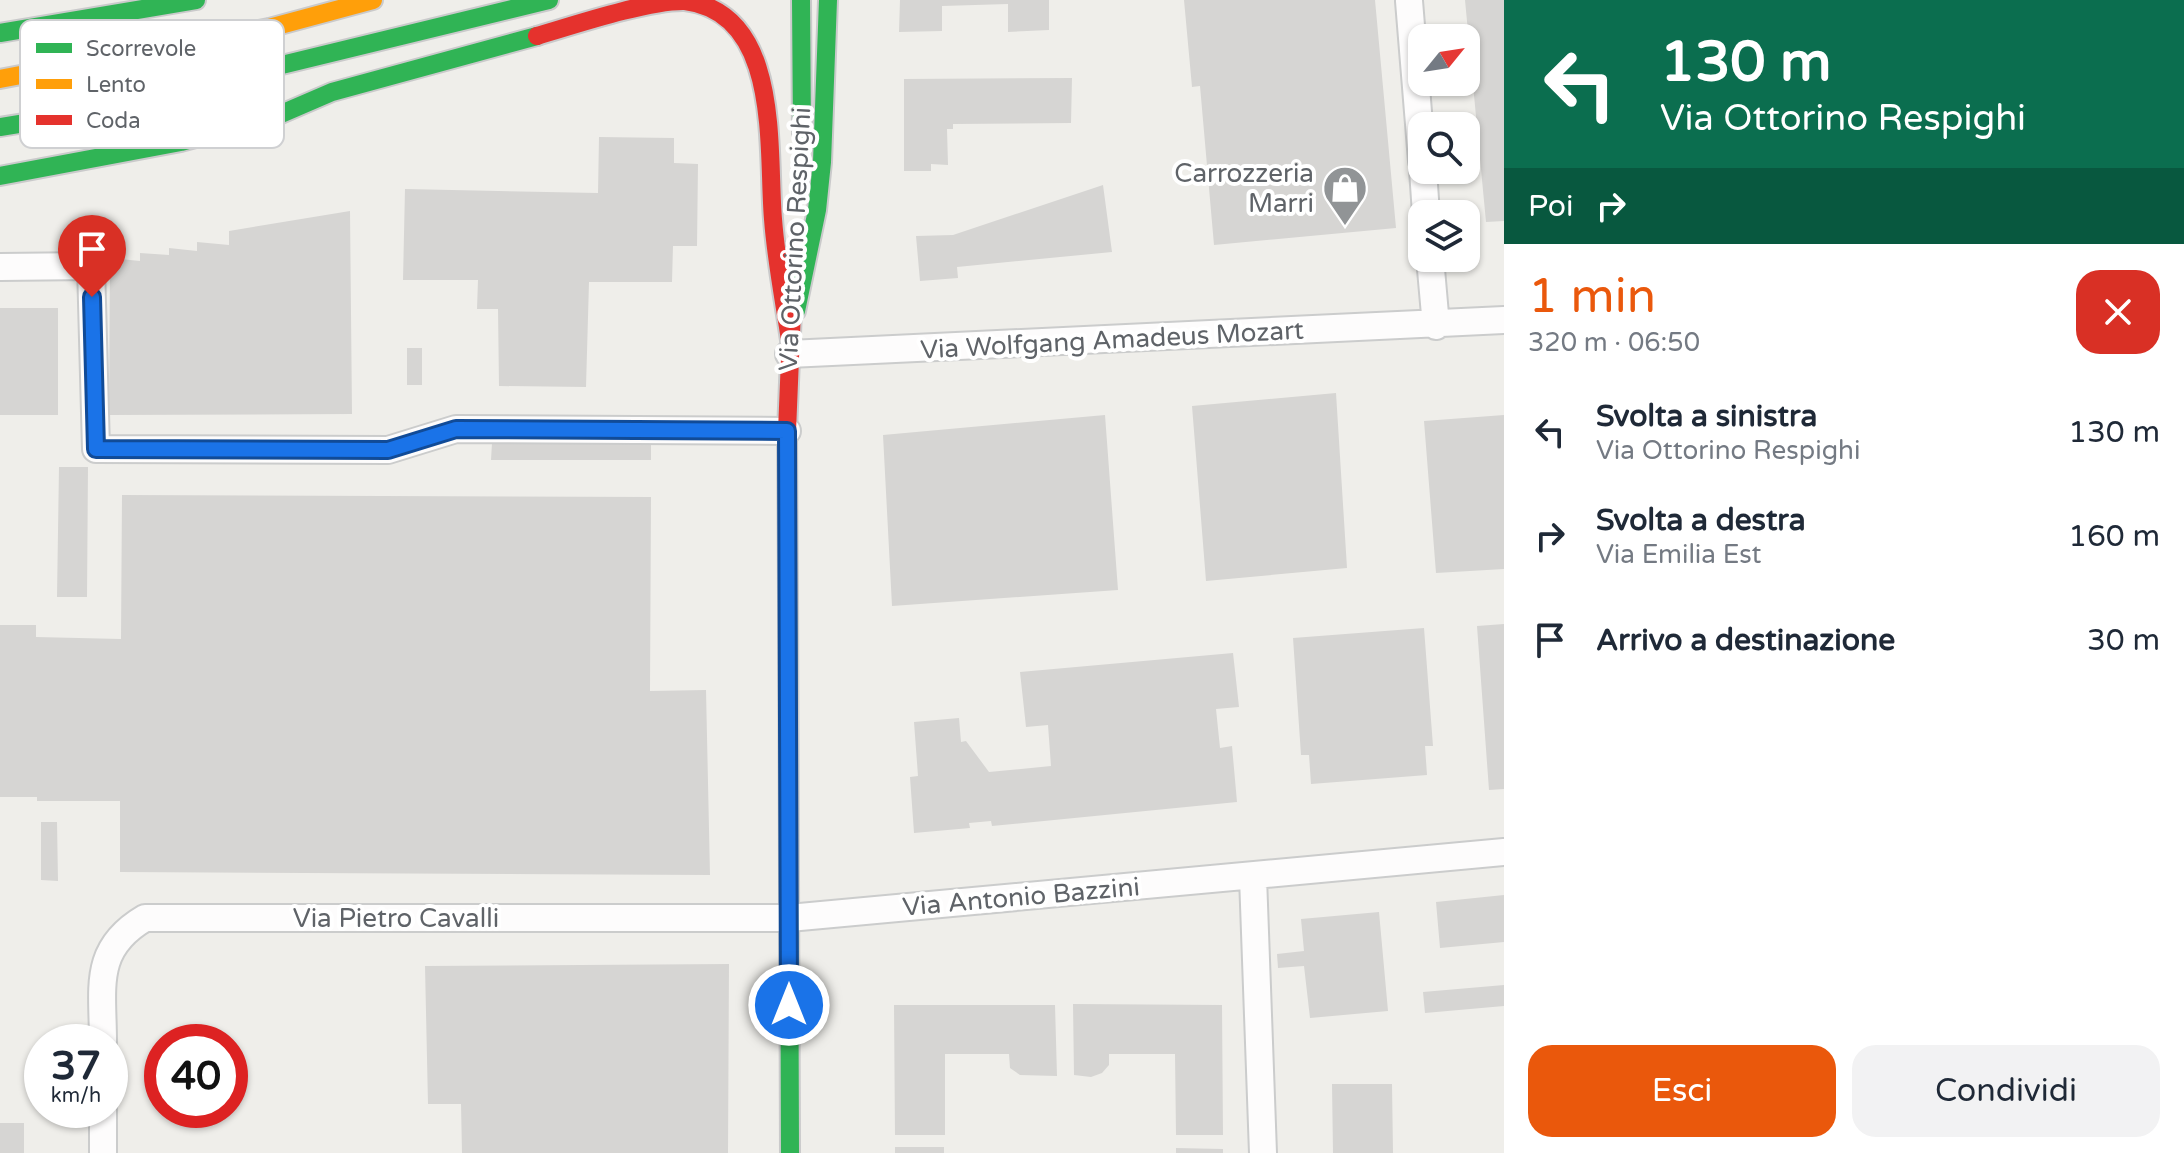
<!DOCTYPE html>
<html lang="it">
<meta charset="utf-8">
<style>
body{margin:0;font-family:"Varela Round",sans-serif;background:#f2f2f3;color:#1f2937;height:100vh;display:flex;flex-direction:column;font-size:30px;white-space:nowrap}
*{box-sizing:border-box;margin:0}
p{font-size:26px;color:#747a83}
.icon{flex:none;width:44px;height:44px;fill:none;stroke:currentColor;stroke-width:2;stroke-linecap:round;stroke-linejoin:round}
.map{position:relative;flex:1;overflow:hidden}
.details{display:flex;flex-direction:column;background:#fff;width:680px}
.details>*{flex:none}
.banner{background:#0b6e4f;color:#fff;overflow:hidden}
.needle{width:52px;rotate:60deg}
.tools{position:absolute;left:1408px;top:24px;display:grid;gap:16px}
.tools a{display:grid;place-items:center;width:72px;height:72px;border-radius:16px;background:#fff;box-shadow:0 2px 6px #0004;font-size:40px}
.speed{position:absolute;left:24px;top:1024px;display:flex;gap:16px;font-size:40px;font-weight:700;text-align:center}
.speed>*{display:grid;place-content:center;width:104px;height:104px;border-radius:50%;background:#fff;box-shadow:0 2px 6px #0004;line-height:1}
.speed small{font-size:20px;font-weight:400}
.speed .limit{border:12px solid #d22;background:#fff;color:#111}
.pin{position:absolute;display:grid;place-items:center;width:68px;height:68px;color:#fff;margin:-82px -34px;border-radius:50% 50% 50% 0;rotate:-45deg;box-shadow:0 0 8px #0007}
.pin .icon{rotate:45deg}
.me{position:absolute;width:88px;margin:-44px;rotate:0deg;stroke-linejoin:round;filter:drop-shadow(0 0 6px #0008)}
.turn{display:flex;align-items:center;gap:28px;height:168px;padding:0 24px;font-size:36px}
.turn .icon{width:104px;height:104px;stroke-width:2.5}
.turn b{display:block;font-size:56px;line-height:68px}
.then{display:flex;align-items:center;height:76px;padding:0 24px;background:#0003;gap:16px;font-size:30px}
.round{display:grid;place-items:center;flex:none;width:84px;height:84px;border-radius:24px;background:#f2f2f3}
.overview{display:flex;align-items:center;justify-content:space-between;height:136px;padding:0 24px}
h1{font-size:48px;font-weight:600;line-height:60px;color:#ea580c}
.action{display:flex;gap:16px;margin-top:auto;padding:16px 24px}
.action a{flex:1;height:92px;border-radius:24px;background:#ea580c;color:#fff;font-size:32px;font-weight:600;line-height:92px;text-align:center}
.action a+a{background:#f2f2f3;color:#1f2937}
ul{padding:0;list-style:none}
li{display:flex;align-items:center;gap:24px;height:104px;padding:0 24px}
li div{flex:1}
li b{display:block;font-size:30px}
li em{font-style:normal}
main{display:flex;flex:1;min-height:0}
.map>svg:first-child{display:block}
.building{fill:#d6d5d3}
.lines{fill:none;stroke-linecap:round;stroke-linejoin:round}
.street-casing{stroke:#cbcccc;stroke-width:30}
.fast-casing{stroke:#cacacb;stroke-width:22}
.slow-casing{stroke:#cacacb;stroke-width:22}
.jam-casing{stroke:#cacacb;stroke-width:22}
.street{stroke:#fdfcfc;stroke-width:26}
.fast{stroke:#30b455;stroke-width:18}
.slow{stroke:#ff9f0a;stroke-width:18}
.jam{stroke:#e5322d;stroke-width:18}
.route-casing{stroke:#114b97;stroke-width:20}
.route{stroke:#1a73e8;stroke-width:14}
.labels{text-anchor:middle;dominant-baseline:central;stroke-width:8;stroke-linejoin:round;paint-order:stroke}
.poi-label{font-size:26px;fill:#5f6368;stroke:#fff;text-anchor:end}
.street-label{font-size:26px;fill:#5f6368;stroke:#fff}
.key{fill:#fff;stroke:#cfd0d2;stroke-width:2}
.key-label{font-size:22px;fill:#5f6368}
</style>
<main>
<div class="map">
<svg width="1504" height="1153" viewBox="0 0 1504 1153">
<rect width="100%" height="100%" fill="#efeeea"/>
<!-- building -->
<path class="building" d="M900,0h149v30l-41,2v-28l-66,2v25l-43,1z
M1184,0h191l21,228 -182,17 -14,-159 -8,1z
M1465,0h39v221l-18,1z
M1072,78l-1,45 -118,1v5h-6l1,36 -17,-1v7h-27v-92z
M599,137l75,1v25l24,1 -1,82h-24l-1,36h-83l-3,105 -87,-1 -1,-77h-21l1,-29h-75l2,-91 193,4z
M1103,185l9,67 -155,15 1,11 -38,3 -4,-45 37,-1z
M350,211l2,203 -243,1 1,-157 30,3v-8l29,2v-7l28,3v-9l32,3v-14z
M0,308h58v107h-58z
M407,348h15v37h-15z
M1336,393l11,175 -141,13 -14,-175z
M1105,415l13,175 -226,16 -9,-171z
M1504,415v154l-68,4 -12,-152z
M651,442v18h-160l1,-17z
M59,467h29l-1,130h-30z
M122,495l529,2 -1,194 56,-1 4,185 -590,-3v-71h-83v-4h-37v-172h36v12l85,2z
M1504,624v165l-15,1 -12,-164z
M1424,628l9,118h-8l2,29 -116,9 -2,-29h-8l-8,-117z
M1233,653l6,54 -23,2 4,39 12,-2 5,56 -245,24 -1,-5 -22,2 1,5 -56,5 -4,-56 8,-1 -4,-54 45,-4 2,24 5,-1 23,31 62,-6 -3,-41 -22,2 -6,-55z
M41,822h16l1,59 -17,-1z
M1504,895v47l-64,6 -4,-46z
M1379,912l9,99 -78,7 -6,-52 -26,2 -1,-14 27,-3 -3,-32z
M729,964l-1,189h-266l-1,-49h-33l-3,-138z
M1504,985v21l-79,7 -2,-21z
M1073,1004l149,1 1,130h-47l-1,-81h-66v11l-7,8 -11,4 -17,-2z
M894,1005h161l2,71 -37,-1 -10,-7 -1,-14h-64v81h-50z
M1332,1084h60l1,69h-60z
M0,1123h24v30h-24z
M895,1147h49v6h-49z
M1176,1148l47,1v4h-47z"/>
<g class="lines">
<!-- street casing -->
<g class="street-casing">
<path id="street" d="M1409,1l13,160
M1423,170l3,44
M1430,258l6,68
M0,267l91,-1 5,183 292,1 68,-21 331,2
M789,354l715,-34
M1253,877l10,276
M103,1042c0,-54 -11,-93 42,-124h644l715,-66
M103,1153v-43"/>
</g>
<!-- fast casing -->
<g class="fast-casing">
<path id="fast" d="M801,0l1,133
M0,33l196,-33
M0,127l80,-13 469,-114
M0,176l181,-34 93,-25 58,-25 205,-56
M796,311l21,-101 5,-48 6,-162
M788,596l2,557"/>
</g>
<!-- slow casing -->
<g class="slow-casing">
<path id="slow" d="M0,79l269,-51 104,-28"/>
</g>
<!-- jam casing -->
<g class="jam-casing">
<path id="jam" d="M537,36c37,-11 112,-36 148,-35 97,12 82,149 88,218 3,41 11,81 17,121
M788,596l-1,-165 5,-121"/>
</g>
<!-- street -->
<use href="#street" class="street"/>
<!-- fast -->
<use href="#fast" class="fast"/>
<!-- slow -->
<use href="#slow" class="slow"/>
<!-- jam -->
<use href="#jam" class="jam"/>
</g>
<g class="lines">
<!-- route casing -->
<g class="route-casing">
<path id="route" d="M92,297l4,152 292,1 68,-21 331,2 2,574"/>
</g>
<!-- route -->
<use href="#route" class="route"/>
</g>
<!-- icons -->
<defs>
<g id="shop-pin" transform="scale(2.3)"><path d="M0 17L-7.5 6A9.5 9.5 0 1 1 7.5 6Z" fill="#919496" stroke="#fff"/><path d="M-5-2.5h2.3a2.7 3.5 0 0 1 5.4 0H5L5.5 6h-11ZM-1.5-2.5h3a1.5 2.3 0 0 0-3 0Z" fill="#fff"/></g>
</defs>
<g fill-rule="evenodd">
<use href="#shop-pin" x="1345" y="188"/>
</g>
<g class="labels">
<!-- poi labels -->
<g class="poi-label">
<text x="1314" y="173">Carrozzeria<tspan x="1314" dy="30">Marri</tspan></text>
</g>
<!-- street labels -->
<g class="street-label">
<text transform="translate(795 239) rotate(-87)">Via Ottorino Respighi</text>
<text transform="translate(1112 340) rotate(-3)">Via Wolfgang Amadeus Mozart</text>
<text transform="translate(1021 897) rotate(-5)">Via Antonio Bazzini</text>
<text x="396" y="918">Via Pietro Cavalli</text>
</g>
</g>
<!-- legend -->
<rect x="20" y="20" width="264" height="128" rx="12" class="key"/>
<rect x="36" y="43" width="36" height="10" fill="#30b455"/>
<rect x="36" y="79" width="36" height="10" fill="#ff9f0a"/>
<rect x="36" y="115" width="36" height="10" fill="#e5322d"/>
<g class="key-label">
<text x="86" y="56">Scorrevole</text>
<text x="86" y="92">Lento</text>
<text x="86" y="128">Coda</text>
</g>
</svg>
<div class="tools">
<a><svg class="needle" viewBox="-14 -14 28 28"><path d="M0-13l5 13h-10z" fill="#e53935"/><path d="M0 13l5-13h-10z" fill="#747a83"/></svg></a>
<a><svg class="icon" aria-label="search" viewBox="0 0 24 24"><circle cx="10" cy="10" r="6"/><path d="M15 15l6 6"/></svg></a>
<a><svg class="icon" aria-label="layers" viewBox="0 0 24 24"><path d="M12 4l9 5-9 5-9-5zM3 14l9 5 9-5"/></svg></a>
</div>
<div class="speed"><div>37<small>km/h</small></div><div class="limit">40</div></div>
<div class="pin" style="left:92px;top:297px;background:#d93025"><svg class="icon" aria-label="arrive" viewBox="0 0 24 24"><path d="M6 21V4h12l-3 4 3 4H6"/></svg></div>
<svg class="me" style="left:789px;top:1005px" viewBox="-20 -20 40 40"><circle r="17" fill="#1a73e8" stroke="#fff" stroke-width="3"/><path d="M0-11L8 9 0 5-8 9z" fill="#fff"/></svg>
</div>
<section class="details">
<div class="banner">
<div class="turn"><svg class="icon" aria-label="left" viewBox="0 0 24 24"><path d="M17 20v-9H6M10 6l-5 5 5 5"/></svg><div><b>130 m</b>Via Ottorino Respighi</div></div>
<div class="then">Poi<svg class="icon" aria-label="right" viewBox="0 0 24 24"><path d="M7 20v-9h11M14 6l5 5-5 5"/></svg></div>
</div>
<div class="overview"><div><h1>1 min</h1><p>320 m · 06:50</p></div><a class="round" style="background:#d93025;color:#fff"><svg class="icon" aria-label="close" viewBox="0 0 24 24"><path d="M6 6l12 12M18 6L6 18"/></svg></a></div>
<ul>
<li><svg class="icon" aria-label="left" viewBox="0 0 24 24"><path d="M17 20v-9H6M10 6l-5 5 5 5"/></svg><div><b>Svolta a sinistra</b><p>Via Ottorino Respighi</p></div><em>130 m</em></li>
<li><svg class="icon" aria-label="right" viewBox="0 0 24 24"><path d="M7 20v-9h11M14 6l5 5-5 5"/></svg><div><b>Svolta a destra</b><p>Via Emilia Est</p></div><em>160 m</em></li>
<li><svg class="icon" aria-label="arrive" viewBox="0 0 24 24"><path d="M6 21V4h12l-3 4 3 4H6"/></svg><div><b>Arrivo a destinazione</b></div><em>30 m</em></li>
</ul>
<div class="action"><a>Esci</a><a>Condividi</a></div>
</section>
</main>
